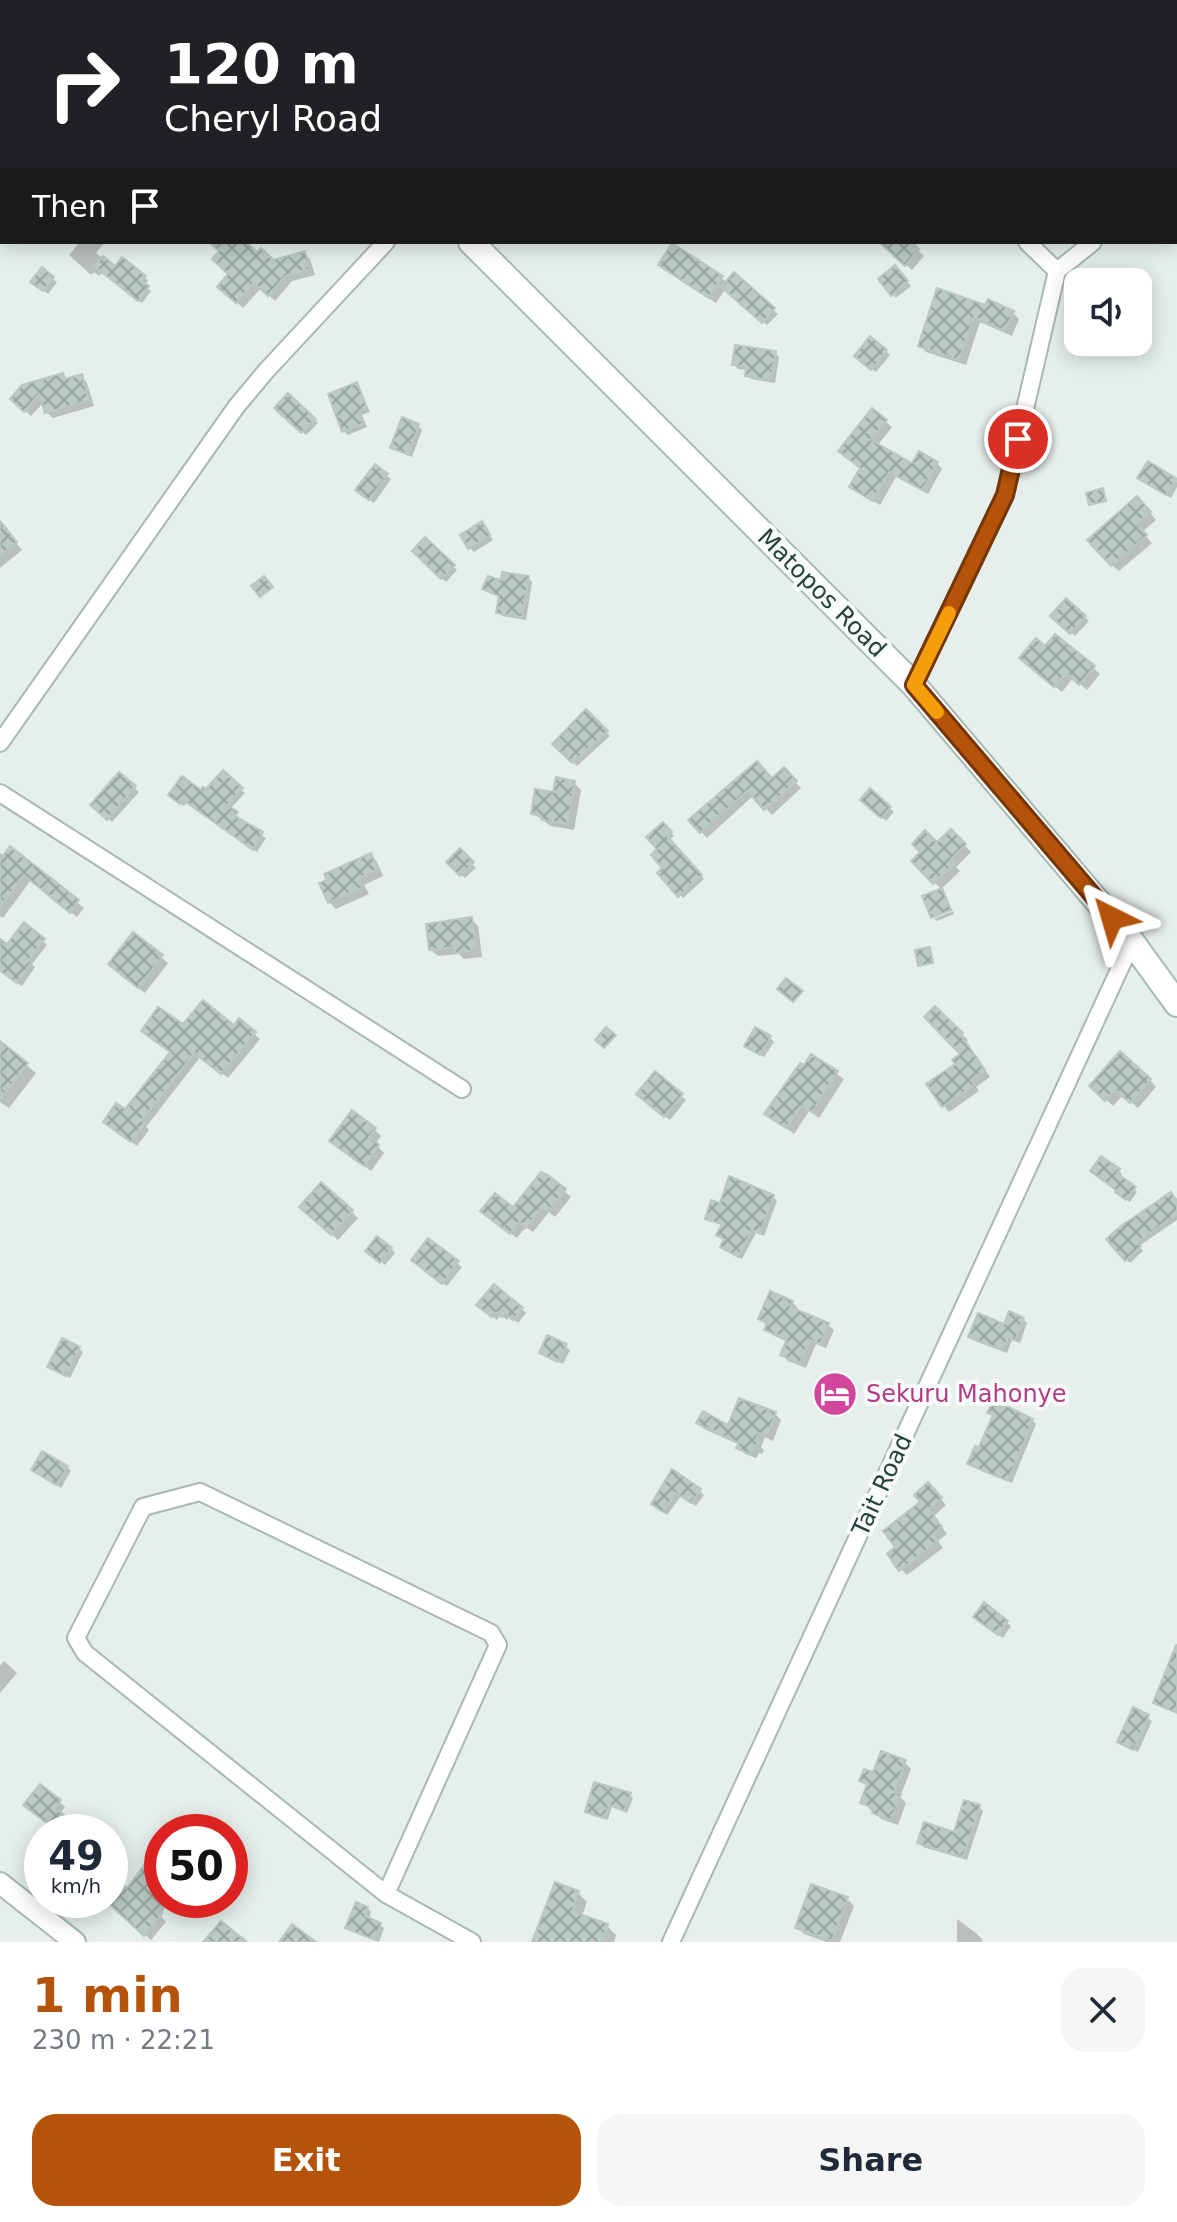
<!DOCTYPE html>
<meta charset="utf-8">
<style>
body{margin:0;font-family:"DejaVu Sans",sans-serif;background:#f6f6f7;color:#1f2937;height:100vh;display:flex;flex-direction:column;font-size:30px;white-space:nowrap}
*{box-sizing:border-box;margin:0}
p{font-size:26px;color:#747a83}
.icon{flex:none;width:44px;height:44px;fill:none;stroke:currentColor;stroke-width:2;stroke-linecap:round;stroke-linejoin:round}
.map{position:relative;height:1942px;overflow:hidden}
.details{display:flex;flex-direction:column;background:#fff;flex:1}
.details>*{flex:none}
.top-card{position:absolute;left:0px;top:0px;width:1178px;height:244px;box-shadow:0 4px 20px #0003;background:#202124;color:#fff;overflow:hidden}
.tools{position:absolute;left:1064px;top:268px;display:grid;gap:16px}
.tools a{display:grid;place-items:center;width:88px;height:88px;border-radius:16px;background:#fff;box-shadow:0 4px 20px #0003;font-size:40px}
.speed{position:absolute;left:24px;top:1814px;display:flex;gap:16px;font-size:40px;font-weight:700;text-align:center}
.speed>*{display:grid;place-content:center;width:104px;height:104px;border-radius:50%;background:#fff;box-shadow:0 4px 20px #0003;line-height:1}
.speed small{font-size:20px;font-weight:400}
.speed .limit{border:12px solid #d22;background:#fff;color:#111}
.pin{position:absolute;display:grid;place-items:center;width:68px;height:68px;color:#fff;margin:-34px;border:4px solid #fff;border-radius:50%;box-shadow:0 2px 8px #0007}
.me{position:absolute;width:88px;margin:-44px;rotate:320deg;stroke-linejoin:round;filter:drop-shadow(0 0 6px #0008)}
.turn{display:flex;align-items:center;gap:28px;height:168px;padding:0 32px;font-size:36px}
.turn .icon{width:104px;height:104px;stroke-width:2.5}
.turn b{display:block;font-size:56px;line-height:68px}
.then{display:flex;align-items:center;height:76px;padding:0 32px;background:#0003;gap:16px;font-size:30px}
.round{display:grid;place-items:center;flex:none;width:84px;height:84px;border-radius:24px;background:#f6f6f7}
.head{display:flex;align-items:center;justify-content:space-between;height:136px;padding:0 32px}
h1{font-size:48px;font-weight:600;line-height:60px;color:#b45309}
.primary-button{display:flex;gap:16px;margin-top:auto;padding:16px 32px}
.primary-button a{flex:1;height:92px;border-radius:24px;background:#b45309;color:#fff;font-size:32px;font-weight:600;line-height:92px;text-align:center}
.primary-button a+a{background:#f6f6f7;color:#1f2937}
.map>svg:first-child{display:block}
.shadow{fill:#0003}
.building{fill:url(#building-cross-hatch);stroke:#b8c9c2;stroke-width:2}
.lines{fill:none;stroke-linecap:round;stroke-linejoin:round}
.minor-casing{stroke:#a8b8b2;stroke-width:20}
.tertiary-casing{stroke:#a8b8b2;stroke-width:24}
.secondary-casing{stroke:#a4bbb3;stroke-width:28}
.minor{stroke:#fff;stroke-width:16}
.tertiary{stroke:#fff;stroke-width:20}
.secondary{stroke:#fff;stroke-width:24}
.route-casing{stroke:#753606;stroke-width:20}
.route{stroke:#b45309;stroke-width:14}
.slow{stroke:#f59e0b;stroke-width:14}
.labels{text-anchor:middle;dominant-baseline:central;stroke-width:8;stroke-linejoin:round;paint-order:stroke}
.street-label{font-size:24px;fill:#24423a;stroke:#f7fbf9}
.hotel-label{font-size:24px;fill:#b23c85;stroke:#f7fbf9;text-anchor:start}
</style>
<div class="map">
<svg width="1177" height="1942" viewBox="0 0 1177 1942">
<defs>
<pattern id="building-cross-hatch" width="8" height="8" patternUnits="userSpaceOnUse" patternTransform="scale(2)"><rect width="8" height="8" fill="#bbcac4"/><path d="M0 0l8 8M0 8l8-8" fill="none" stroke="#98a6a0"/></pattern>
</defs>
<rect width="100%" height="100%" fill="#e6efeb"/>
<!-- shadow -->
<path class="shadow" d="M647,0h25l1,2h-29z
M80,242h25l-9,11 19,16 30,8 3,4 -4,4 7,6 -9,12 -39,-31 -4,4 -5,-4 -3,3 -22,-20z
M216,242h27l14,12 16,8 31,-9 6,6 5,16 -23,6 -17,20 -14,-13 -18,20 -23,-21 11,-13z
M881,242h28l15,14 -12,14z
M660,265l62,13 5,5 7,-9 44,40 -11,11 -41,-37 -10,15z
M42,270l15,12 -9,12 -11,-9z
M899,272l12,14 -15,12 -4,-4z
M986,307l27,6 6,6 -7,17 -32,-14 -14,43 -40,-13 -6,-7z
M886,351l4,4 -14,17 -15,-12z
M775,353l4,4 -4,26 -24,-4 -4,-4 1,-5 -10,-1 -4,-5z
M62,376l5,5 14,-5 6,7 7,23 -41,12 -7,-6 -2,-10 -13,14 -19,-17z
M357,385l13,27 -8,3 5,12 -19,8 -4,-4z
M288,396l30,27 -12,12 -29,-27z
M873,411l19,16 -15,19 36,20 24,-3 5,6 -14,25 -32,-17 -16,28 -29,-18 11,-19z
M418,426l4,4 -10,27 -15,-6 -4,-4z
M1148,464l29,18v5l-6,11 -27,-17z
M375,467l16,12 -17,24 -12,-9z
M1143,505l13,15 -14,12 10,11 -33,28 -7,-6z
M0,524l22,26 -22,18z
M485,528l8,12 -19,12 -4,-4z
M425,540l32,30 -11,12 -32,-31z
M528,578l4,4 -6,38 -24,-4 -4,-4 3,-15 -16,-8z
M1066,601l23,20 -14,15 -22,-20z
M1045,649l48,19 7,6 -13,16 -14,-12 -11,14 -34,-27z
M586,712l24,24 -33,30 -23,-22z
M784,769l17,19 -29,27 -18,-20 -47,43 -16,-18 25,-23 56,-16z
M223,773l22,20 -15,16 10,9 -2,2 28,18 -9,14 -70,-50 -3,4 -10,-8 32,-6z
M120,774l19,18 -27,30 -19,-17z
M574,783l7,7 -7,40 -23,-4 -18,-13z
M870,791l24,21 -8,9 -24,-21z
M663,824l11,12 -5,4 35,39 -21,19 -23,-25 5,-5 -5,-19z
M951,831l20,21 -15,15 4,4 -19,18 -27,-28z
M11,849l73,59 -7,9 -46,-37 -28,38 -3,-2v-63l5,4z
M460,851l16,17 -11,10 -16,-16z
M370,855l7,7 6,14 -19,9 5,9 -33,15 -7,-7z
M953,911l1,3 -17,7 -3,-2z
M472,920l6,6 4,31 -18,2 -5,-5 -21,2 -7,-6z
M43,941l4,4 -15,19 3,3 -13,19 -22,-15v-29l7,5z
M161,957l7,6 -23,30 -28,-22z
M935,1008l33,32 -2,2 24,35 -14,10 3,4 -30,21 -5,-6 19,-52z
M239,1021l21,18 -32,39 -27,-22 -55,71 3,3 -12,16 -26,-19 61,-75 11,-25h51z
M770,1038l4,4 -10,15 -13,-8z
M0,1044l36,29 -27,35 -9,-6z
M812,1057l32,22 -25,39 -10,-7 -15,23 -28,-21z
M655,1074l31,26 -16,20 -27,-22z
M1150,1080l6,7 -18,21 -15,-13 -10,11 -21,-20z
M374,1129l7,7 -6,8 9,9 -13,18 -33,-24z
M1119,1171l3,3 -3,4 18,14 -7,10 -34,-28z
M547,1176l24,21 -16,20 -6,-5 -16,20 -7,-5 -9,11 -28,-21 25,-7z
M773,1197l4,4 -13,35 -8,-3 -14,26 -16,-8 -4,-4 4,-7 -3,-14 -16,-8 15,-12z
M1177,1198v22l-38,26 4,5 -13,12 -21,-23z
M302,1207l50,5 6,6 -20,22z
M429,1240l33,27 -15,19 -29,-22z
M391,1249l4,4 -10,12 -13,-11z
M792,1302l6,6 -2,4 32,13 6,5 -8,18 -10,-4 -10,24 -18,-7 -6,-6 6,-13 -16,-7 -11,-17z
M483,1309h39l4,4 -8,10 -8,-7 -3,4 -6,-5 -4,5z
M1023,1319l4,4 -7,20 -8,-3 -5,13 -32,-12 -4,-5z
M565,1346l5,4 -7,14 -22,-12z
M79,1348l4,4 -13,26 -20,-12z
M990,1412l42,8 4,4 -24,59 -42,-19 10,-14 14,-33z
M775,1414l6,6 -8,21 -8,-4 -4,10 3,3 -2,4 -3,-1 -3,5 -11,-4 -6,-6 1,-3 -36,-16 -5,-6 30,5z
M67,1467l4,4 -10,17 -28,-18z
M928,1485l18,20 -12,11 13,18 -9,7 5,7 -36,27 -6,-6z
M665,1487l35,4 4,4 -8,11 -15,-10 -14,19 -9,-7z
M984,1605l27,21 -8,12 -24,-17z
M4,1661l13,12 -17,20v-27z
M1134,1710l18,11 -14,31 -19,-11z
M904,1762l7,7 -11,28 6,6 -8,22 -17,-6 -19,-17 6,-15 -6,-6z
M630,1795l3,3 -6,15 -15,-7 -4,14 -21,-9z
M59,1801l6,6 -5,7 22,18h-37l5,-7 -18,-14z
M979,1807l4,4 -16,49 -44,-13 -4,-4 36,-9z
M162,1873v27h9l-11,15 6,7 -15,18 -43,-39z
M578,1893l9,9 -5,14 25,10 9,9 -2,7h-80z
M847,1899l7,7 -14,36h-13l-23,-8 -6,-7z
M367,1908l4,4 -2,6 15,10 -5,14 -31,-15z
M957,1919l20,15 6,6 -2,2h-24z"/>
<!-- building -->
<path class="building" d="M209,242h37l11,10 4,-4 13,12 31,-9 5,18 -25,7 -17,20 -14,-13 -18,20 -19,-16 11,-13 -16,-15 7,-8z
M879,242h33l7,7 -14,17z
M672,243l51,33 -14,22 -51,-33z
M103,256l12,10 7,-9 24,19 -4,5 7,5 -11,15 -44,-35z
M895,265l13,16 -17,15 -13,-17z
M42,267l12,10 -11,14 -13,-9z
M734,272l41,36 -13,15 -41,-36z
M937,288l48,17 3,-6 26,12 -9,20 -31,-14 -15,43 -41,-14z
M870,336l17,14 -16,20 -17,-14z
M735,345l41,6 -5,29 -26,-4 1,-9 -14,-2z
M63,373l2,6 17,-5 7,26 -44,13 -6,-19 -15,18 -14,-13 12,-14z
M357,382l10,26 -8,3 5,12 -22,9 -14,-38z
M288,393l28,26 -15,14 -27,-25z
M872,408l15,12 -16,20 41,23 7,-12 19,11 -16,28 -33,-18 -16,29 -24,-14 11,-19 -22,-17z
M402,417l17,7 -11,30 -18,-6z
M1148,461l29,18 -11,16 -29,-17z
M375,464l13,10 -19,26 -14,-10z
M1103,488l3,13 -17,4 -3,-12z
M1137,496l14,16 -14,12 10,11 -36,31 -24,-26z
M0,521l17,21 -17,14z
M482,521l8,14 -22,14 -8,-14z
M425,537l30,28 -14,14 -29,-28z
M502,572l27,4 -7,41 -26,-4 3,-17 -17,-7 6,-13 13,4z
M264,576l9,11 -13,10 -9,-11z
M1066,598l20,18 -16,18 -20,-18z
M1055,634l40,32 -16,19 -13,-12 -12,14 -35,-29 17,-20 9,8z
M586,709l22,22 -36,32 -20,-19z
M757,761l15,17 12,-11 13,14 -33,29 -17,-19 -47,42 -12,-13z
M223,770l20,18 -16,17 11,7 -3,4 28,16 -10,18 -70,-50 -3,4 -12,-9 14,-19 19,14 2,-3 3,2z
M119,772l17,14 -29,34 -17,-15z
M556,777l19,4 -7,43 -26,-4v-4l-11,-2 4,-25 18,3z
M870,788l21,19 -10,11 -21,-18z
M663,822l9,10 -5,4 35,39 -24,22 -21,-24 5,-5 -11,-13 6,-6 -11,-12z
M951,829l15,15 -15,15 4,4 -22,21 -22,-23 9,-9 -8,-8 13,-14 12,12z
M10,846l69,54 -9,13 -46,-38 -24,33v-48z
M460,848l14,14 -14,14 -14,-14z
M371,853l7,16 -19,9 4,9 -35,16 -9,-20 8,-3 -3,-6z
M942,888l9,22 -20,8 -9,-22z
M472,917l4,33 -21,3v-6l-26,3 -3,-26z
M24,922l21,17 -16,20 3,2 -15,22 -17,-12v-32l7,5z
M133,932l30,23 -25,33 -30,-24z
M930,947l3,16 -15,3 -3,-16z
M786,978l17,13 -10,11 -16,-13z
M203,1000l31,25 5,-7 17,14 -35,42 -27,-21 -52,67 3,3 -14,19 -28,-20 13,-19 9,6 45,-57 -29,-21 17,-24 25,17z
M935,1006l28,27 -2,2 24,35 -14,10 3,5 -32,22 -16,-23 29,-20 -3,-4 8,-6 -36,-37z
M606,1027l10,8 -12,13 -9,-8z
M755,1027l16,9 -11,19 -16,-9z
M0,1041l28,22 -28,37z
M1120,1051l31,28 -21,24 -15,-13 -10,11 -16,-15z
M811,1054l27,17 -26,41 -11,-6 -15,22 -22,-14 36,-51 4,2z
M655,1071l28,23 -19,23 -28,-23z
M352,1110l24,18 -7,9 10,8 -15,21 -35,-25z
M1101,1156l19,13 -3,4 19,14 -10,13 -11,-8 1,-2 -26,-19z
M541,1172l7,3 18,14 -18,23 -6,-5 -16,21 -7,-6 -9,12 -30,-23 15,-18 18,14z
M729,1176l45,19 -14,38 -8,-3 -14,27 -18,-10 4,-8 -8,-4 6,-11 -17,-5 6,-19 9,3z
M321,1182l32,28 -22,25 -32,-28z
M1171,1192l6,9v13l-40,28 4,4 -16,15 -19,-22 15,-13z
M377,1236l15,12 -12,15 -15,-12z
M428,1238l31,23 -17,23 -31,-24z
M494,1284l29,24 -10,12 -8,-7 -3,4 -6,-5 -4,5 -16,-12z
M770,1291l23,10 -3,6 39,16 -9,21 -10,-4 -10,23 -20,-8 7,-16 -23,-9 3,-7 -9,-4z
M1009,1311l15,7 -9,22 -7,-3 -5,13 -35,-13 10,-24 26,11z
M547,1335l20,9 -9,18 -19,-9z
M62,1338l18,9 -14,29 -19,-9z
M739,1398l37,14 -9,24 -8,-3 -3,7 3,2 -9,12 -14,-6 3,-5 -43,-20 7,-12 25,14z
M994,1400l39,19 -25,62 -41,-17 8,-18 4,1 14,-32 -6,-2z
M42,1451l26,15 -12,19 -25,-15z
M672,1469l29,20 -10,14 -15,-10 -13,19 -12,-8z
M928,1482l14,16 -13,11 13,18 -9,7 5,7 -39,30 -12,-17 8,-7 -12,-16 37,-29 -6,-7z
M984,1602l24,19 -10,14 -25,-18z
M1176,1645h1v68l-24,-10z
M1133,1707l16,8 -16,35 -16,-8z
M881,1751l25,9 -12,32 7,2 -10,26 -19,-7 2,-5 -14,-5 7,-19 -8,-3 5,-12 9,3z
M594,1782l37,11 -7,18 -15,-6 -5,13 -19,-6z
M40,1784l21,16 -6,8 31,24h-44l6,-8 -25,-19z
M964,1800l16,5 -17,52 -46,-14 7,-21 30,10z
M148,1860l14,11v43l-18,22 -38,-35 4,-1v-4l10,-14 7,6z
M555,1882l24,9 -7,20 36,13 -6,18h-70z
M811,1884l37,13 -16,44 -37,-13z
M356,1902l12,5 -3,9 16,7 -6,17 -30,-12z
M221,1921l26,21h-44z
M292,1924l24,18h-37z"/>
<g class="lines">
<!-- minor casing -->
<g class="minor-casing">
<path id="minor" d="M775,0l2,2
M1176,177l1,-1
M1027,242l30,29
M914,685l91,-190 52,-224 36,-29
M0,743l236,-336 30,-36 120,-129
M0,793l462,296
M386,1894l112,-249 -7,-12 -291,-141 -57,15 -67,131 9,15 301,241 86,48
M671,1942l461,-1000"/>
</g>
<!-- tertiary casing -->
<g class="tertiary-casing">
<path id="tertiary" d="M0,1883l75,59"/>
</g>
<!-- secondary casing -->
<g class="secondary-casing">
<path id="secondary" d="M234,0l2,2
M471,242l443,443 218,257 45,62"/>
</g>
<!-- minor -->
<use href="#minor" class="minor"/>
<!-- tertiary -->
<use href="#tertiary" class="tertiary"/>
<!-- secondary -->
<use href="#secondary" class="secondary"/>
</g>
<g class="lines">
<!-- route casing -->
<g class="route-casing">
<path id="route" d="M1018,439l-13,56 -91,190 198,233"/>
</g>
<!-- route -->
<use href="#route" class="route"/>
<!-- slow -->
<path class="slow" d="M937,712l-23,-27 35,-72"/>
</g>
<!-- icons -->
<defs>
<g id="hotel-disc" transform="scale(2.3)"><circle r="9.5" fill="#d1479c" stroke="#f7fbf9"/><path d="M-6-4.5h1.5V1H6V5H4.5V3h-9V5H-6ZM-4 0a1.8 1.8 0 1 1 3.6 0ZM.5 0V-2.5h3Q6-2.5 6 0Z" fill="#fff"/></g>
</defs>
<g fill-rule="evenodd">
<use href="#hotel-disc" x="835" y="1394"/>
</g>
<g class="labels">
<!-- street labels -->
<g class="street-label">
<text transform="translate(822 593) rotate(45)">Matopos Road</text>
<text transform="translate(882 1485) rotate(-65)">Tait Road</text>
</g>
<!-- hotel labels -->
<g class="hotel-label">
<text x="866" y="1394">Sekuru Mahonye</text>
</g>
</g>
</svg>
<div class="tools">
<a><svg class="icon" aria-label="sound" viewBox="0 0 24 24"><path d="M4 9h4l5-4v14l-5-4H4zM17 9q2 3 0 6"/></svg></a>
</div>
<div class="speed"><div>49<small>km/h</small></div><div class="limit">50</div></div>
<div class="pin" style="left:1018px;top:439px;background:#d93025"><svg class="icon" aria-label="arrive" viewBox="0 0 24 24"><path d="M6 21V4h12l-3 4 3 4H6"/></svg></div>
<svg class="me" style="left:1112px;top:918px" viewBox="-20 -20 40 40"><path d="M0-17L14 15 0 8-14 15z" fill="#b45309" stroke="#fff" stroke-width="4"/></svg>
<div class="top-card">
<div class="turn"><svg class="icon" aria-label="right" viewBox="0 0 24 24"><path d="M7 20v-9h11M14 6l5 5-5 5"/></svg><div><b>120 m</b>Cheryl Road</div></div>
<div class="then">Then<svg class="icon" aria-label="arrive" viewBox="0 0 24 24"><path d="M6 21V4h12l-3 4 3 4H6"/></svg></div>
</div>
</div>
<section class="details">
<div class="head"><div><h1>1 min</h1><p>230 m · 22:21</p></div><a class="round"><svg class="icon" aria-label="close" viewBox="0 0 24 24"><path d="M6 6l12 12M18 6L6 18"/></svg></a></div>
<div class="primary-button"><a>Exit</a><a>Share</a></div>
</section>
